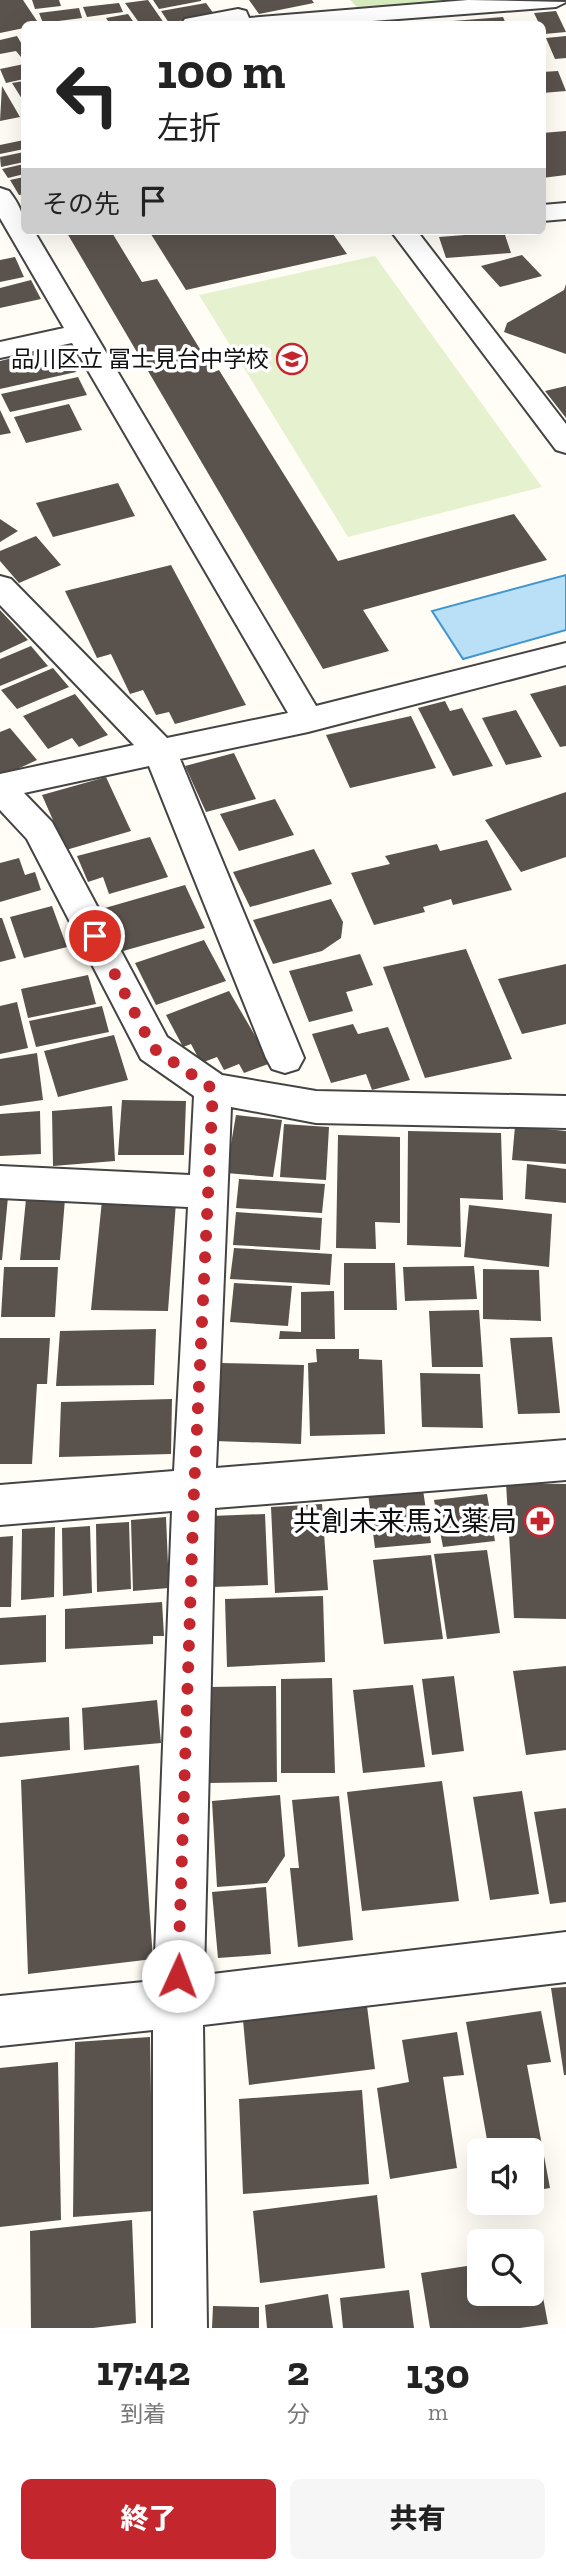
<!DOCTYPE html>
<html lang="ja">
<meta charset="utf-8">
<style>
body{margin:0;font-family:"Zilla Slab","Noto Sans JP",serif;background:#f6f6f6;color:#222;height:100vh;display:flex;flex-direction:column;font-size:26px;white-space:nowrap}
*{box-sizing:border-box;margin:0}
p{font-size:23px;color:#767676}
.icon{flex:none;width:38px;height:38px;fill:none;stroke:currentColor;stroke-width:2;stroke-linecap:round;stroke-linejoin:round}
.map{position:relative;height:2328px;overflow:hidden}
.details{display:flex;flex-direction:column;background:#fff;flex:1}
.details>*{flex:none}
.hud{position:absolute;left:21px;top:21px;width:525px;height:214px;border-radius:10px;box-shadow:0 7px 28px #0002;background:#fff;color:#222;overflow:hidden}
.controls{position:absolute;left:467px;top:2138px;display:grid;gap:14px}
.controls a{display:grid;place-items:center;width:77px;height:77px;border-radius:10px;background:#fff;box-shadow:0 7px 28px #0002;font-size:35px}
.pin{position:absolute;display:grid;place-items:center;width:60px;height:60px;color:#fff;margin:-30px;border:4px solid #fff;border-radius:50%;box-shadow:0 2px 7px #0007}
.me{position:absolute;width:77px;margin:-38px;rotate:2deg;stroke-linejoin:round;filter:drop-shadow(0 0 5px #0008)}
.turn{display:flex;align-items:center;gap:24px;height:147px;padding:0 21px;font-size:32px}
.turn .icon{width:91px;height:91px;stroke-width:2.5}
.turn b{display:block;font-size:49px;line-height:60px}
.then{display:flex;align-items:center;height:66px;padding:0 21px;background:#0003;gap:14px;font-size:26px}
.eta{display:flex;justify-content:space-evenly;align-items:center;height:119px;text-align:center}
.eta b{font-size:42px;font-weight:800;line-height:49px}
.primary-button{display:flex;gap:14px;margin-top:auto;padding:14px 21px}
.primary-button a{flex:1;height:80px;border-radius:10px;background:#c4262e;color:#fff;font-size:28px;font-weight:800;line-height:80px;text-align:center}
.primary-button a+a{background:#f6f6f6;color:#222}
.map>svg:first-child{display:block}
.green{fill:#d5ebbd}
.pitch{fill:#e6f2cf}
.water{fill:#b9e0f7;stroke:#3f96cf;stroke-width:2}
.building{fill:#5a524d}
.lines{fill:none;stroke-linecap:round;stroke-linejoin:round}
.minor-casing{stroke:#444;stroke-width:4}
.minor{fill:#fff;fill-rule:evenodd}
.route{stroke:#c4262e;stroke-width:12;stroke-dasharray:0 21.6}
.labels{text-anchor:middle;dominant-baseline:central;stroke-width:7;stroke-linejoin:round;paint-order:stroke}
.far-poi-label{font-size:23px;fill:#111;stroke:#fff;text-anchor:end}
.poi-label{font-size:28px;fill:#111;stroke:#fff;text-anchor:end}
</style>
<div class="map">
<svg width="566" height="2328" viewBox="0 0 566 2328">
<rect width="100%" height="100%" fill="#fffdf5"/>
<!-- green -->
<path class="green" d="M350,0h124l-116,8z"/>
<!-- pitch -->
<path class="pitch" d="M375,256l167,231 -194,50 -149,-242z"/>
<!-- water -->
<path class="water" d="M566,575v55l-103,29 -31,-48z"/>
<!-- building -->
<path class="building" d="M0,0h23l16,24h-15v4l-24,5z
M32,0h27l2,6 -26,3z
M148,0l16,23 -24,1 -15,-21z
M153,0h48v1l-42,8z
M249,0h63l2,3 -55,11z
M119,3l4,9 -36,5 -4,-10z
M206,3l8,11 -45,9 -8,-12z
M79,8l3,10 -39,5 -4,-10z
M556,11l10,21 -22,2 -10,-21z
M128,14l7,10h-25l-4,-6z
M503,17l3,7h-51l-2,-3z
M17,36l7,12v8l-3,1 -5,-6 -16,3v-14z
M566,36v22l-11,1 -9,-21z
M24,64v15l-18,4 -6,-14z
M558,71l8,20 -24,2v-21z
M24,81v17l-2,1 -10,-16z
M2,86l18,31 -20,4z
M566,131v44l-24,3v-45z
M24,140v9l-24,5v-9z
M24,152v10l-23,5 -1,-10z
M24,164v10l-16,4 -6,-9z
M24,177v17l-5,1 -9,-15z
M74,231h37l31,51 15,-3 57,93 5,-2 119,191 176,-47 33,46 -184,50 26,41 -66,18 -256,-436z
M149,231h182l16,23 -161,36z
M504,232l7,21 -65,5 -7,-21z
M522,255l20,21 -42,11 -19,-21z
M15,257l9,20 -24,5v-22z
M31,280l10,19 -41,9v-20z
M566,284v70l-62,-22 3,-9 57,-33z
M45,350l2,5 19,-4 10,21 -76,17v-28z
M78,377l9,18 -77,17 -9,-18z
M566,386v32l-21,-27z
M69,404l13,26 -56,13 -12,-26z
M0,410l11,23 -11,2z
M118,483l17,33 -82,21 -17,-34z
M0,519l18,12 -18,11z
M36,536l25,29 -42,18 -19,-22v-10z
M171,565l75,140 -71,19 -6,-12 -13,3 -13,-25 -13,4 -19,-40 -14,4 -32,-67z
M0,610l28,30 -28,13z
M31,646l17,20 -48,20v-27z
M53,668l16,19 -52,22 -16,-19z
M566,685v61l-6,1 -30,-53z
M75,694l33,41 -29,12 -7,-9 -24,11 -25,-33z
M445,701l5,10 12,-3 31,58 -40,10 -35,-68z
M516,710l26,47 -36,8 -24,-47z
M411,716l25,52 -86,20 -24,-53z
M10,728l27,32 -37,17v-45z
M234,753l22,46 -50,13 -21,-46z
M106,777l25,54 -65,19 -24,-55z
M566,792v65l-45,15 -36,-52z
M275,799l19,36 -55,16 -19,-37z
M150,837l18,40 -59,17 -6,-17 -15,5 -11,-26z
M487,840l25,50 -59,15 -2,-6 -28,8 2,5 -51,13 -23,-52 39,-9 -5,-8 52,-12 3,7z
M314,849l18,35 -82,23 -17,-35z
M19,858l6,17 10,-3 6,18 -41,12v-39z
M185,885l20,43 -82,23 -18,-43z
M331,899l12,23 -2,16 -19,13 -49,13 -20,-44z
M52,906l15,41 -43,11 -14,-41z
M0,918h2l14,40 -16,4z
M204,940l22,41 -70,24 -21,-42z
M466,949l46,110 -87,19 -42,-111z
M360,954l13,31 -27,7 7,19 -44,11 -20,-51z
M566,964v60l-44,10 -24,-55z
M88,975l8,29 -68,14 -7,-29z
M229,991l42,72 -27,10 -5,-9 -15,6 -7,-13 -16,6 -10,-19 -8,3 -17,-32z
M17,1002l11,46 -28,6v-48z
M102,1006l7,26 -73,15 -7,-26z
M353,1024l5,10 30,-7 22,53 -38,10 -6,-16 -35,9 -19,-49z
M114,1035l14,45 -70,17 -14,-46z
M37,1053l6,47 -43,6v-47z
M122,1100l64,1 -2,54h-66z
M112,1106l3,55 -62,5 -1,-55z
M40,1111l1,43 -41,2v-42z
M236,1115l46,5 -9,57 -47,-4z
M284,1124l45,3 -3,53 -46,-3z
M515,1126l51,5v33l-54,-4z
M408,1131l93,2 2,67 -43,-2 1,49 -54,-2z
M338,1135l62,2v86l-25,-1 1,27 -40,-1z
M527,1164l39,5v34l-41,-4z
M239,1179l86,5 -3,29 -86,-5z
M0,1197h8l-6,63h-2z
M26,1199h39l-5,61h-40z
M102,1200l74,2 -8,109 -77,-1z
M469,1205l83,9 -3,53 -85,-10z
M236,1212l86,6 -2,32 -87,-5z
M234,1248l98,6 -2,31 -100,-6z
M344,1263h51l2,47h-53z
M474,1266l3,33 -72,2 -2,-34z
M4,1267h54l-3,50h-54z
M483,1269l56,1 2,51 -58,-2z
M234,1283l58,3 -4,40 -58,-4z
M334,1291l1,48h-56l1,-8 21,1v-40z
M479,1310l4,57h-51l-3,-56z
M156,1329l-2,56 -98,1 4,-55z
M552,1337l8,76 -42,1 -8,-76z
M0,1338h50l-3,46h-10l-5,80h-32z
M316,1349h43v10l23,1 3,74 -75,2 -2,-73 9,-1z
M220,1363l84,2 -3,79 -86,-3z
M420,1373l60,1 3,54 -61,-1z
M172,1399l-1,55 -112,3 2,-55z
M506,1483l60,1v135l-52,-1z
M423,1490l8,53 -56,5 -7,-55z
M487,1494l8,47 -52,6 -9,-47z
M322,1504l6,86 -53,3 -4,-86z
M265,1514l3,71 -56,2 -1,-71z
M166,1517l3,71 -36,3 -2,-71z
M129,1522l2,67 -34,3 -1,-68z
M90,1526l2,67 -29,3 -1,-68z
M55,1527l-1,70 -33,3 1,-71z
M13,1536l-2,71h-11v-70z
M487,1550l13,83 -53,6 -13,-85z
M431,1555l12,84 -59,5 -11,-84z
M323,1596l2,66 -98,5 -2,-68z
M162,1602l2,34h-11v8l-88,5v-40z
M46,1615v47l-46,3v-47z
M566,1666v84l-40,5 -13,-84z
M454,1676l10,75 -32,4 -10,-76z
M332,1678l3,95h-54v-94z
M413,1685l12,82 -62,6 -10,-83z
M276,1686l1,96 -70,1 2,-96z
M157,1700l4,43 -77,7 -2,-42z
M69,1717l1,33 -70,7v-34z
M139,1765l14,194 -125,15 -7,-194z
M442,1781l17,120 -97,10 -15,-119z
M522,1791l17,103 -49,6 -17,-103z
M280,1795l5,61 -18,27 -50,4 -5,-86z
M339,1796l14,144 -55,7 -8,-79h9l-7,-68z
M566,1808v94l-16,2 -16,-92z
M266,1887l5,67 -53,4 -6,-66z
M566,1987v88h-2l-13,-87z
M367,2006l8,63 -126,16 -6,-65z
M541,2011l10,51 -24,3 23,123 -18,3v-40h-43l-23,-129z
M457,2032l7,43 -21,2 14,91 -67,11 -13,-91 32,-6 -7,-42z
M150,2037l3,174 -80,6 2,-175z
M58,2062l3,158 -61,7v-159z
M362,2090l7,94 -126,10 -4,-95z
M377,2195l8,73 -125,15 -7,-72z
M132,2220l4,103 -43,5h-62l-1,-97z
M532,2255h3l13,69 -28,4h-90l-9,-55 59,-9v30h52z
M409,2290l5,38h-71l-3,-30z
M328,2294l5,34h-66l-2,-23z
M213,2306l46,1v21h-47z"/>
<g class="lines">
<!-- minor casing -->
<g class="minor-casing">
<path id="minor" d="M468,0l98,2 -10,5 -223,17h-152l4,-5 53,-10 8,2 3,7z
M0,188l9,3c10,13 15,23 15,40h10l282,475 250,-63v22l-258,67 -128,27 124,299 -6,11 -13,4 -13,-4 -6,-11 -117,-292 -125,27 28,29 115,215 55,38 94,16 250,5v32l-250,-5 -85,-16 -15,361 350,-28v40l-351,28 -11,467 362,-43v50l-363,43 4,303h-54v-298l-153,16v-50l154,-15 18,-470 -172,14v-40l174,-14 14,-264 -188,-9v-32l190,9 4,-79 -53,-37 -114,-220 -27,-29v-36l134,-29 -134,-140v-29l11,3 156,159 121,-25 -216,-370 -72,15v-16l64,-14 -64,-110z
M566,203v16l-24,2v-16z
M391,231h26l149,193v29l-10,-3z"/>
</g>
<!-- minor -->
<use href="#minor" class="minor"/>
</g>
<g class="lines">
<!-- route -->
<path class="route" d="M95,936l58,112 60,41 -19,402 -16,485"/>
</g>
<!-- icons -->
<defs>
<g id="school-ring" transform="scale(1.575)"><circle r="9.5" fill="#fff" stroke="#c4262e" stroke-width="1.5"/><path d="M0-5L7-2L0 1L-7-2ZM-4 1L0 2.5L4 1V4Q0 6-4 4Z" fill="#c4262e"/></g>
<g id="pharmacy-ring" transform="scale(1.575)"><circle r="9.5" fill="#fff" stroke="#c4262e" stroke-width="1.5"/><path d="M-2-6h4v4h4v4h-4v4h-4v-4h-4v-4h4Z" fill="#c4262e"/></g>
</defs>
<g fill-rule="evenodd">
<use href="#school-ring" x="292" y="359"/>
<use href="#pharmacy-ring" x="540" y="1521"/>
</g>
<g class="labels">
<!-- far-poi labels -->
<g class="far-poi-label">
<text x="269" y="359">品川区立 冨士見台中学校</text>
</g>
<!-- poi labels -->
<g class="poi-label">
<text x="517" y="1521">共創未来馬込薬局</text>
</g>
</g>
</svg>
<div class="controls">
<a><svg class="icon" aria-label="sound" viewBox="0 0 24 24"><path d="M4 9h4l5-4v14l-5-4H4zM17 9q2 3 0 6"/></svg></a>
<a><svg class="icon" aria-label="search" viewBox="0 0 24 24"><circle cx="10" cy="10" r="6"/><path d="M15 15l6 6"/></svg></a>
</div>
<div class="pin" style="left:95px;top:936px;background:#d93025"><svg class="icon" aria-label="arrive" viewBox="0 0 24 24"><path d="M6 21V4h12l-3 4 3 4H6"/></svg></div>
<svg class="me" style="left:178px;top:1976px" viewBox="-20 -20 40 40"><circle r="19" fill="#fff"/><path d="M0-13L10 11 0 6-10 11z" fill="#c4262e"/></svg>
<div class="hud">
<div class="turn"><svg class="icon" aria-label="left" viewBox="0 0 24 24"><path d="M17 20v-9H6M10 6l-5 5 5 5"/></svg><div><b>100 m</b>左折</div></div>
<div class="then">その先<svg class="icon" aria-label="arrive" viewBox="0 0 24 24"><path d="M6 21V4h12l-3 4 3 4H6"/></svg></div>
</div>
</div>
<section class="details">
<div class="eta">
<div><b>17:42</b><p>到着</p></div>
<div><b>2</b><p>分</p></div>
<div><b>130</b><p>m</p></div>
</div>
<div class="primary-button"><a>終了</a><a>共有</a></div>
</section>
